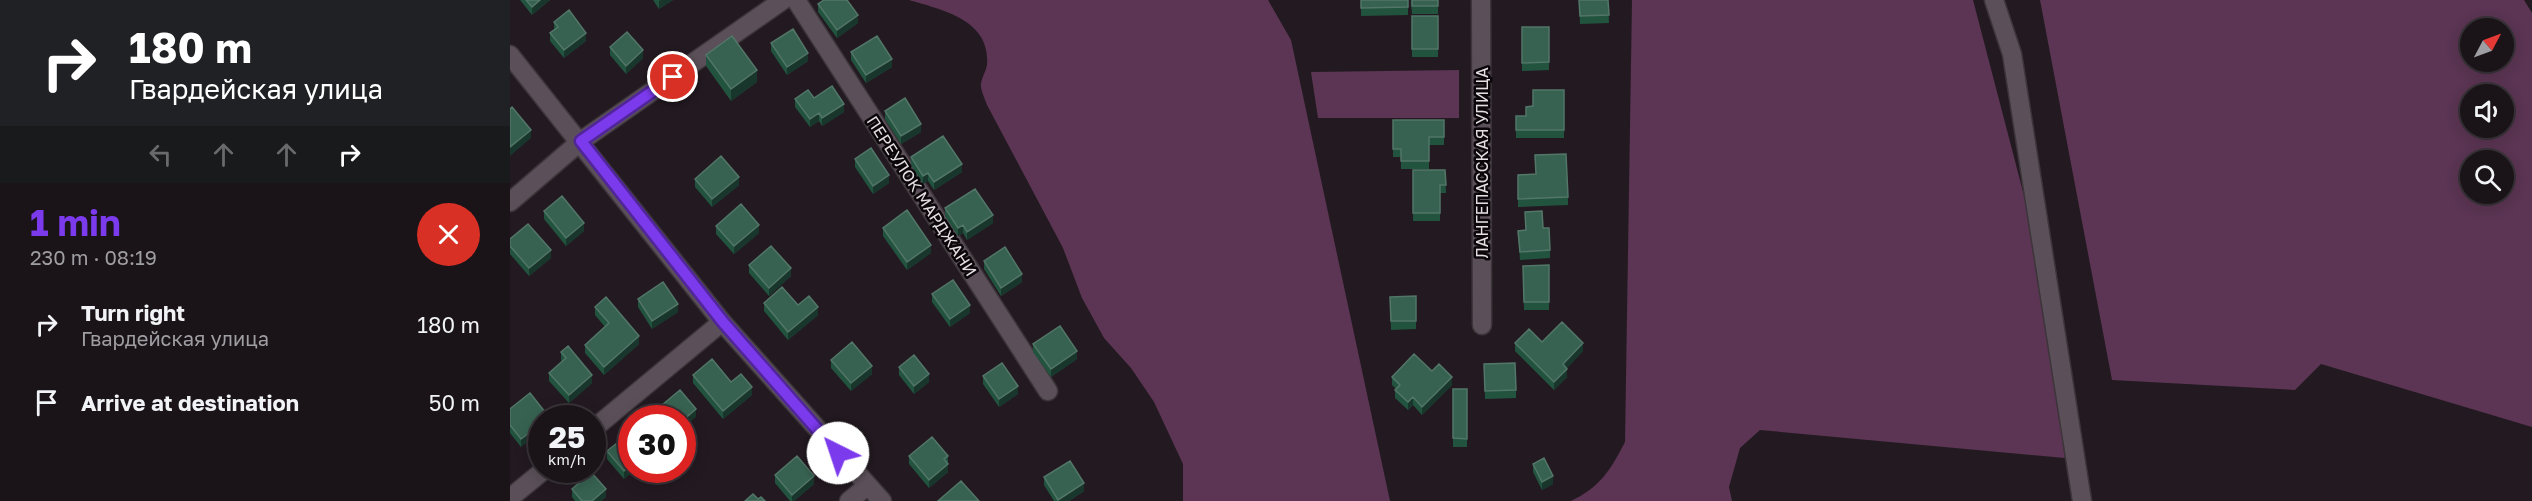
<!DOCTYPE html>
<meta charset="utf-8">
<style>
body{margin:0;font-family:"Golos Text",sans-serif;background:#272126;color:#f1f3f6;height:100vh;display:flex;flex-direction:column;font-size:22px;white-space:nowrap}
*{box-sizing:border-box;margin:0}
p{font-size:20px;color:#9f9ea2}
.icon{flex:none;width:33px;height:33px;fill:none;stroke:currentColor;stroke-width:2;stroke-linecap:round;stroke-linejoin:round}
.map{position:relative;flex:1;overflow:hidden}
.details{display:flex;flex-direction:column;background:#1a1419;width:510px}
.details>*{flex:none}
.guide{background:#202124;color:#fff;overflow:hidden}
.needle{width:39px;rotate:49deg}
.tools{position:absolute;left:1950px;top:18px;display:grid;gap:12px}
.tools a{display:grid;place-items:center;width:54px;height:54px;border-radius:50%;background:#1a1419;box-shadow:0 3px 15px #0003,0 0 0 2px #383338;font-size:30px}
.speed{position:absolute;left:18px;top:405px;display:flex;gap:12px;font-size:30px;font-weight:700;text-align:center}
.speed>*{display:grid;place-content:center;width:78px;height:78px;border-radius:50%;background:#1a1419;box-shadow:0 3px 15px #0003,0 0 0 2px #383338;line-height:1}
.speed small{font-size:15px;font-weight:400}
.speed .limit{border:9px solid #d22;background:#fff;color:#111}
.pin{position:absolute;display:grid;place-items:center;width:51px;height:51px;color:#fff;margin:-26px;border:3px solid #fff;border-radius:50%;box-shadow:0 2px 6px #0007}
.me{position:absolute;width:66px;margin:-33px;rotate:319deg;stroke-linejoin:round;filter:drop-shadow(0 0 4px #0008)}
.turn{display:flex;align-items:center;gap:21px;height:126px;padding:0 30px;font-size:27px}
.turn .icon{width:78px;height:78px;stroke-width:2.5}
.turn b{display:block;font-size:42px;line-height:51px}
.lanes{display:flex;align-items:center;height:57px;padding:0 30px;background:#0003;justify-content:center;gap:30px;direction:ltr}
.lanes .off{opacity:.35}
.round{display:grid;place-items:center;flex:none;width:63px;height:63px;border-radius:32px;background:#272126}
.headline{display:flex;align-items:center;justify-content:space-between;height:102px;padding:0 30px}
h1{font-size:36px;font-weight:700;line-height:45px;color:#7c3aed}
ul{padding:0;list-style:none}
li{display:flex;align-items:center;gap:18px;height:78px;padding:0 30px}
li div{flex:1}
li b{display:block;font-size:22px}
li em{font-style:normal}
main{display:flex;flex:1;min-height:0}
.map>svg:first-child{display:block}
.green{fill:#5b3553;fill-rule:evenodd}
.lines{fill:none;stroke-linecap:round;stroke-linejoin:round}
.minor-casing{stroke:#3c353a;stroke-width:21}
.minor{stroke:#5b5059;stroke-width:18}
.wall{fill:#22533f}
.shaded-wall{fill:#19362c}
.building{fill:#376251;stroke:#527668;stroke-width:1.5}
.route-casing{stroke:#51269a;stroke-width:15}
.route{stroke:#7c3aed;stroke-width:10}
.labels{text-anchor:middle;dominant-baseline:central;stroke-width:5;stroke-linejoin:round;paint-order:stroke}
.street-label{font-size:16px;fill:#e4dee2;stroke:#0a0609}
</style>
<main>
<section class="details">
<div class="guide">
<div class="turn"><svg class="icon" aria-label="right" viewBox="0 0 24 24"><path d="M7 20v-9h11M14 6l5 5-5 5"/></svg><div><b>180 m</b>Гвардейская улица</div></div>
<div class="lanes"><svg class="icon off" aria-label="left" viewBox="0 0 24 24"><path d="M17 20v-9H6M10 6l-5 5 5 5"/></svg><svg class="icon off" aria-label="ahead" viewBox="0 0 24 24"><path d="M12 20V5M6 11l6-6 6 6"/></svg><svg class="icon off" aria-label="ahead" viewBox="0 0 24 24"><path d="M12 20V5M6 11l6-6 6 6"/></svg><svg class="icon" aria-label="right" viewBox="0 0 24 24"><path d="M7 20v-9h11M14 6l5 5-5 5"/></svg></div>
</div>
<div class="headline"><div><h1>1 min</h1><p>230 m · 08:19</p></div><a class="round" style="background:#d93025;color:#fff"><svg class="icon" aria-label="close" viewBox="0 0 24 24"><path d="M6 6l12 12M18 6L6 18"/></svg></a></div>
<ul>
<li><svg class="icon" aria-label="right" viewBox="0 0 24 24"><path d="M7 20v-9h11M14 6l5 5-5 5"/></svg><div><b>Turn right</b><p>Гвардейская улица</p></div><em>180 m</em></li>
<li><svg class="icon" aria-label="arrive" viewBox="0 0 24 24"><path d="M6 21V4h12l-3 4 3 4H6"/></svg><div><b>Arrive at destination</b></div><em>50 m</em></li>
</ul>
</section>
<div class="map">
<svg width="2022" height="501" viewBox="0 0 2022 501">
<rect width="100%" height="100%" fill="#231a21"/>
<!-- green -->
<path class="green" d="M399,0h359l23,40 99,461h-207v-37l-29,-62 -23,-34 -27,-30 -22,-40 -19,-50 -76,-143c-2,-6 -7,-16 -6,-22 1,-6 5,-12 6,-18 4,-45 -44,-55 -78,-65z
M1122,0h341l60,230 32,228 -305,-28 -20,18 -11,39 3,14h-161c29,-14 39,-30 54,-59z
M1530,0h484l8,13v414l-211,-63 -26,26 -183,-10zM1960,28h34v34h-34zM1960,94h34v34h-34zM1994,160v34h-34v-34z
M949,70v48h-141l-7,-46z"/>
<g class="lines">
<!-- minor casing -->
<g class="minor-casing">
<path id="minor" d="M286,0l252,391
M971,0l1,325
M1484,0l18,54 70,447
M0,55l212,267 160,179
M0,202l71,-61 202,-141
M82,430l130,-108
M0,498l34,-28
M339,501l18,-15"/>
</g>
<!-- minor -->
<use href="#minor" class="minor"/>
</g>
<!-- wall -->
<path class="wall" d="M10,0h30l-18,15z
M143,0h20l-14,9z
M851,0h47v15l-47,1z
M901,0h27v14h-26z
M1069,0h29l1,23 -29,1z
M308,4l40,19 -21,15 -19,-26z
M902,16h26v41h-26z
M44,22l32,19 -22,17 -14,-17v-8l4,-3z
M1012,27h27v43l-27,1z
M261,43l37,18 -21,14 -16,-24z
M100,47l33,11 -17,16 -16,-19z
M341,52l41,15 -26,16 -15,-23z
M196,55l51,27 -26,19 -25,-35z
M1054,90v48h-48v-22h10l7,-10z
M285,99l49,13 -22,14 -3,-5 -9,6 -15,-20z
M375,111l36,21 -20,12 -16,-25z
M883,120l51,17v8h-15v24h-28v-12h-8z
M401,157l51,15 -28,18 -6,-9 -5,3 -12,-19z
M345,159l34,24 -16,11 -18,-27z
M903,170h32l1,23h-6v28h-27z
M1026,174l32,23v8l-50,2v-32z
M185,179l44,6 -27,22 -17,-20z
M435,208l48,15 -26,17 -4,-7 -5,3 -13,-20z
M34,211l40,20 -18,15 -22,-27z
M1015,212l18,16 7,22v8l-30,2 -2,-29 8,-1z
M206,226l43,7 -25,21 -18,-20z
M373,228l48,25 -24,17 -24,-34z
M0,239l41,19 -22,18 -19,-22z
M474,261l38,21 -21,14 -17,-27z
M239,265l42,11 -22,20 -20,-23z
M1039,265v45h-25l-1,-44z
M422,294l38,19 -20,14 -18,-25z
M880,297l26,24v8l-25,1z
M128,299l40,13 -26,17 -14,-22z
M254,303l34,2 20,10 -30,25 -24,-29z
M85,307l44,37 -35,31 -19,-22v-8l20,-18 -10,-12z
M1032,342l41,9 -16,17v9l-13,13 -39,-39v-8z
M523,344l44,15 -26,18 -18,-25z
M51,352l31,31 -23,20 -20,-22v-8l13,-11 -1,-2z
M321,360l41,14 -21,17 -20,-23z
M974,364l32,26v8l-31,1z
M389,367l30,15 -15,12 -15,-19z
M922,371l20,14 -30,30 -9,-10 -5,5 -13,-12v-8l1,-1 -4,-4v-8z
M183,375l38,7 21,13 -29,24 -30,-36z
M473,376l35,18 -19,13 -16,-23z
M943,389h14v58h-14z
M0,409l39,9 -28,29 -11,-14z
M97,451l25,19h3l-11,9 -17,-20z
M399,456h39v16l-19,16 -20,-24z
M1023,464l20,20 -11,6 -9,-18z
M265,475l39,9 -20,17h-4l-15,-18z
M534,477l40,14 -15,10h-15l-10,-16z
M62,489l34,8 -5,4h-26l-3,-4z"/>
<!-- shaded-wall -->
<path class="shaded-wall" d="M30,0h10l-18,15v-8z
M151,0h12l-14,9v-8z
M348,15v8l-21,15v-8z
M76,33v8l-22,17v-8z
M133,50v8l-17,16v-8z
M298,53v8l-21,14v-8z
M382,59v8l-26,16v-8z
M247,70v12l-26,19v-12z
M334,104v8l-22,14v-8z
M309,113v8l-9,6v-8z
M411,124v8l-20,12v-8z
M21,130v8l-21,18v-9z
M452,164v8l-28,18v-8z
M418,173v8l-5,3v-8z
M379,175v8l-16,11v-8z
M229,177v8l-27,22v-8z
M483,215v8l-26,17v-8z
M74,223v8l-18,15v-8z
M249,225v8l-25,21v-8z
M453,225v8l-5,3v-8z
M421,245v8l-24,17v-8z
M41,250v8l-22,18v-8z
M281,268v8l-22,20v-8z
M512,274v8l-21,14v-8z
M168,304v8l-26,17v-8z
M460,305v8l-20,14v-8z
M308,307v8l-30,25v-8z
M129,336v8l-35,31v-8z
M1073,343v8l-20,21v-8z
M567,351v8l-26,18v-8z
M362,366v8l-21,17v-8z
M1057,369v8l-13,13v-8z
M419,374v8l-15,12v-8z
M82,375v8l-23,20v-8z
M942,377v8l-30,30v-8z
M508,386v8l-19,13v-8z
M242,387v8l-29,24v-8z
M903,397v8l-5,5v-8z
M186,409v8l-14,12v-8z
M32,423v8l-21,16v-8z
M122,464v6h3l-11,9v-8z
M438,464v8l-19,16v-8z
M304,476v8l-20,17h-2v-6z
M1043,476v8l-11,6v-8z
M574,483v8l-15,10h-11v-1z
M96,489v8l-5,4h-9z"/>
<!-- building -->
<path class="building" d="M16,0h14l-8,7z
M314,0h23l11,15 -21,15 -19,-26z
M851,0h47v7l-47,1z
M902,0h26v6h-26z
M1069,0h29l1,15 -29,1z
M59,10l17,23 -22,17 -14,-17 8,-6 -4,-5z
M902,16h26v33h-26z
M1012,27h27v35l-27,1z
M283,29l15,24 -21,14 -16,-24z
M117,32l16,18 -17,16 -16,-19z
M222,36l25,34 -26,19 -25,-34z
M367,36l15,23 -26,16 -15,-23z
M322,86l12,18 -22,14 -3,-5 -9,6 -15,-20 13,-9 6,8z
M1023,90h31v40h-48v-14h10v-9l7,-1z
M395,98l16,26 -20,12 -16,-25z
M2,107l19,23 -21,17v-38z
M883,120h51v17h-15v24h-28v-12h-8z
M433,136l19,28 -28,18 -6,-9 -5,3 -12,-19z
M361,148l18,27 -16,11 -18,-27z
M1056,154l2,43 -50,2v-24l18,-1 -1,-19z
M211,156l18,21 -27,22 -17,-20z
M903,170h32l1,15h-6v28h-27z
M465,189l18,26 -26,17 -4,-7 -5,3 -13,-20z
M52,196l22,27 -18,15 -22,-27z
M231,204l18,21 -25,21 -18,-20z
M397,210l24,35 -24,17 -24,-34z
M1032,211l1,17h6l1,22 -30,2 -2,-21 8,-1 -1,-18z
M18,224l23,26 -22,18 -19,-22v-7z
M261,246l20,22 -22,20 -20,-23z
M495,247l17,27 -21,14 -17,-27z
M1039,265v37h-25l-1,-36z
M443,280l17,25 -20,14 -18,-25z
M153,282l15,22 -26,17 -14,-22z
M272,287l16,18 11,-9 9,11 -30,25 -24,-29z
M906,296v25h-25l-1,-24z
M96,297l33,39 -35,31 -19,-22 24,-22 -14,-16z
M1052,322l21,21 -20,21 4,5 -13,13 -39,-39 14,-14 13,13z
M550,326l17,25 -26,18 -18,-25z
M342,342l20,24 -21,17 -20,-23z
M58,346l24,29 -23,20 -20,-22 17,-15 -5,-6z
M904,354l18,17 7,-7 13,13 -30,30 -9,-10 -5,5 -13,-12 5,-5 -8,-8z
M404,355l15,19 -15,12 -15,-19z
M202,359l19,23 10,-8 11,13 -29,24 -30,-36z
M492,363l16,23 -19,13 -16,-23z
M1005,363l1,27 -31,1 -1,-27z
M943,389h14v50l-14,-1z
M170,390l16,19 -14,12v-3h-29l-3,-3z
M20,393l19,24 -2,1h-5v5l-21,16 -11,-14v-16z
M122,431v33l-8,7 -17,-20z
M422,437l16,19 -4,3 4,5 -19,16 -20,-24z
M287,456l17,20 -22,19 -17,-20z
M1034,458l9,18 -11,6 -9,-18z
M560,461l14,22 -26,17 -14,-23z
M81,472l15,17 -14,12h-10l-10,-12z
M451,481l18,20h-41z
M243,494l5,5 3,-2 4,4h-20z"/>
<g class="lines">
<!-- route casing -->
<g class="route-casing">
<path id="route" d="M163,77l-92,64 142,181 115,131"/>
</g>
<!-- route -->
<use href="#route" class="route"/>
</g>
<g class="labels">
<!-- street labels -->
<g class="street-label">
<text transform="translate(972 163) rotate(-90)">ЛАНГЕПАССКАЯ УЛИЦА</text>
<text transform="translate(412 196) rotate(57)">ПЕРЕУЛОК МАРДЖАНИ</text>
</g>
</g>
</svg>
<div class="tools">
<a><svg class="needle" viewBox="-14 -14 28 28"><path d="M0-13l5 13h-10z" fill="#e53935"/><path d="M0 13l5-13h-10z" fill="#9f9ea2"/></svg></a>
<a><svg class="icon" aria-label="sound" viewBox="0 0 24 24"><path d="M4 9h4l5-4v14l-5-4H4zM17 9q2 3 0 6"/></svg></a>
<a><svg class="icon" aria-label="search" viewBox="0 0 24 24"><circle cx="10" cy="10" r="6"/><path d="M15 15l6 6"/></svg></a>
</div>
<div class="speed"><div>25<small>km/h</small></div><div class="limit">30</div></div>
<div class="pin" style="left:163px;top:77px;background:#d93025"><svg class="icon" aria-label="arrive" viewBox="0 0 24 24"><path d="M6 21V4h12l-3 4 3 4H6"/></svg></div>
<svg class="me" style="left:328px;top:453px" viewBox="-20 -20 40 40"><circle r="19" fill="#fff"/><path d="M0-13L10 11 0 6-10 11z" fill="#7c3aed"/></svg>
</div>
</main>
